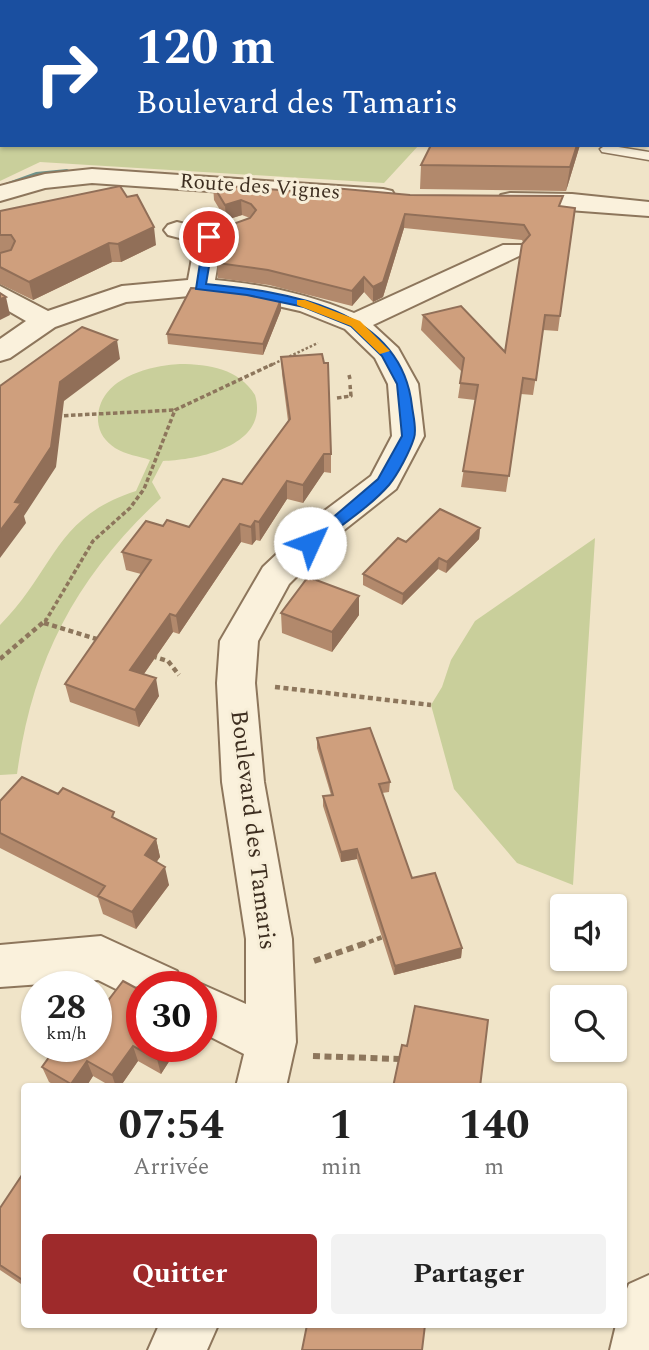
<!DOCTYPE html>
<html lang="fr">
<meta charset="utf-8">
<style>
body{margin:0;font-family:Spectral,serif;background:#f2f2f2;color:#222;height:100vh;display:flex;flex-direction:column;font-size:26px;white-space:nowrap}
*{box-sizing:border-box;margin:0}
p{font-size:23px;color:#767676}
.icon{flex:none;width:38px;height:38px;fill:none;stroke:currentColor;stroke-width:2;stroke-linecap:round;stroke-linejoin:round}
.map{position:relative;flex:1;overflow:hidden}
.details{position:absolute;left:21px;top:1083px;width:606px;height:245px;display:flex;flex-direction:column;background:#fff;border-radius:7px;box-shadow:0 2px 5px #0004}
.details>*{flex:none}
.hud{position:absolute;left:0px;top:0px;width:649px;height:147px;box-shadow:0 2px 5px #0004;background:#1a4fa0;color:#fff;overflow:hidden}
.fabs{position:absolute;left:550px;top:894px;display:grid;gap:14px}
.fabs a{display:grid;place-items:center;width:77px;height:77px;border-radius:7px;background:#fff;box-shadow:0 2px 5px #0004;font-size:35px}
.speed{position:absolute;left:21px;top:971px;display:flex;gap:14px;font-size:35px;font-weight:700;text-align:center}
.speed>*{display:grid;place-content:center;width:91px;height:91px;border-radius:50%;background:#fff;box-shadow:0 2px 5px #0004;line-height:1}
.speed small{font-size:18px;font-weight:400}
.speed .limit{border:10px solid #d22;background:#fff;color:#111}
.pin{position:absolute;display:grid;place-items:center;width:60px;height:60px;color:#fff;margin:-30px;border:4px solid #fff;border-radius:50%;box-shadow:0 2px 7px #0007}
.me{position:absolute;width:77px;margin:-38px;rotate:47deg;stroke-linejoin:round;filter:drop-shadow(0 0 5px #0008)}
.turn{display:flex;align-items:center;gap:24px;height:147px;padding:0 21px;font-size:32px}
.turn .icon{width:91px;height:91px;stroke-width:2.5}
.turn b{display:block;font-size:49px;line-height:60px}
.eta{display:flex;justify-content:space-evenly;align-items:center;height:119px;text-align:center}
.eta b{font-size:42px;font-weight:700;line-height:49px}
.button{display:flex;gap:14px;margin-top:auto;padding:14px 21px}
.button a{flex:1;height:80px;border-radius:7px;background:#9e2a2b;color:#fff;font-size:28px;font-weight:700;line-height:80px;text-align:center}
.button a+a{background:#f2f2f2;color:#222}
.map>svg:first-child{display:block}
.green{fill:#c9cf9b}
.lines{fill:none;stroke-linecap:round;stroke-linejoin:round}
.stream{fill:#6f938a;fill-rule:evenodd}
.lane-casing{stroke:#8d765c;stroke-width:3}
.street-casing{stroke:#8d765c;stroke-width:4}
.path-far3{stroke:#8d765c;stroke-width:2.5;stroke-dasharray:2.5 2;stroke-linecap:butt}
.path-far2{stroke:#8d765c;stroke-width:3.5;stroke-dasharray:4.5 2.5;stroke-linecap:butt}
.path-far1{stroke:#8d765c;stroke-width:4.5;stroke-dasharray:5 3.5;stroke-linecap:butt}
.path{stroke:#8d765c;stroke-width:6;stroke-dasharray:7 4.5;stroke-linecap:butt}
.lane{fill:#faf1dc;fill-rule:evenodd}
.street{fill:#faf1dc;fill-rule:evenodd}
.wall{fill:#b2896c}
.shaded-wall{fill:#916f58}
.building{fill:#cf9f7d;stroke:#916f58;stroke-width:2}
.route{fill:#1a73e8;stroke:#114b97;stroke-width:2}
.slow{fill:#f59e0b}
.labels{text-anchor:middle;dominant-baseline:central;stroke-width:6;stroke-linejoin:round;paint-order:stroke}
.far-street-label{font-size:21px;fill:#3d2e20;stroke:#f7eed8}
.street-label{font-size:24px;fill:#3d2e20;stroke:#f7eed8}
</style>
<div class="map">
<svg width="649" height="1350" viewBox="0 0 649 1350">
<rect width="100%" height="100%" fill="#f0e4c8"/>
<!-- green -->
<path class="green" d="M0,0h448l13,2h-459v143h417l-35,38 -344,-21 -40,19z
M180,364c29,0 59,5 75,31 15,51 -57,65 -92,66l-11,21 9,16c-85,79 -128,160 -144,276l-17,1v-150c55,-55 54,-108 136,-134l14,-31c-11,-4 -24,-5 -35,-12 -10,-7 -16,-15 -17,-27 -1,-42 49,-55 82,-57z
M595,538l-22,347 -56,-22 -63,-74 -23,-84 11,-18 9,-27 24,-39z"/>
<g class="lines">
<!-- stream -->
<path class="stream" d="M67,169l4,2 -1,2 -30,3 -40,14v-5l36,-13z"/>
<!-- lane casing -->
<g class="lane-casing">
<path id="lane" d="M606,145l43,7v8l-47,-8 -2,-3z"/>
</g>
<!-- street casing -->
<g class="street-casing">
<path id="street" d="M92,169l291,20 9,2 3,5 -3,5 -9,2 -291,-20 -47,5 -45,13v-15l45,-12z
M510,193l62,1 77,8v14l-148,-11 -3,-5 3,-5z
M177,222l41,10 4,5 -7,43c48,4 94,15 139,33l149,-68h18l4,5 -4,5 -148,70 25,23 20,36 6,52 -28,53 -57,45 -50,50 -31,57 -3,42 9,99 28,157 4,103 -10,45h-50l8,-33 -43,-22v-45h-7l7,-3 45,20v-65l-24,-157 -5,-99 3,-42 43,-74 52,-49 56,-42 21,-40 -4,-52 -13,-26 -30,-29 -45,-18 -53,-12 -47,-4 -74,7 -71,25 -45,31 -10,3v-22l26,-18 -26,-15v-20l48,25 74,-25 66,-6 7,-38 -27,-7 -4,-5 4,-5z
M101,936l76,35 7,16h-42v15l-44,-22 -98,7v-42z
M649,1275v75h-39l6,-25h7v-27l6,-14z
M159,1325h59l-11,25h-59z"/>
</g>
<!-- path-far3 -->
<path class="path-far3" d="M269,366l49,-23"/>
<!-- path-far2 -->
<path class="path-far2" d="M349,375l1,4
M337,398l14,-2 -1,-11
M57,416l118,-6
M45,622l48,-81 37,-33 14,-19 31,-79 98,-46"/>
<!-- path-far1 -->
<path class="path-far1" d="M44,623l56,17
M152,656l16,5 11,14
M0,659l46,-39
M275,687l156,18
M361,945l24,-9"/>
<!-- path -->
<path class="path" d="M314,961l52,-18
M313,1056l86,3"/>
<!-- lane -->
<use href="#lane" class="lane"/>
<!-- street -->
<use href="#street" class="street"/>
</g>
<!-- wall -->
<path class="wall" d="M431,145h149l-14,46 -146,-2 1,-24z
M213,185l119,9 78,1 151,11 -1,110 -2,15 -15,-1 -10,65 -12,-1 -15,98 -45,-5 14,-87 -17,-2 4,-26 -41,-42 2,-15 82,37 18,-110 -1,-2 -118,-12 -21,69 -10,5 -9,-10 -12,14 -83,-21 -51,-7 -1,-15 33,-45 -8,-3 -16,5 -12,-20z
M0,211l156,34 -35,17h-9l-79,38 -33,-16v-31h2h-2z
M281,310l-18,45 -95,-11 -1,-10z
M281,357l50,97v19l-7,-1 -21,31 -16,-4 -27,42 -4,-1 -4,5 -11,-3 -62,92 -6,-2 -29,42 15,22 -20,31 -69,-25 -5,-18 76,-110 -15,-4 -4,-18 41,-26 26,1 53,-43 46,-63 -6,-47z
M480,528l-1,11 -33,34 -8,-4 -36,36 -39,-20v-11l43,-32z
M281,613l78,2 -27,37 -50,-19z
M317,738l73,44 -1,10 -7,1 30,85 50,70 -1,10 -67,17 -37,-116 -16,3 -18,-56v-10l8,-1 -14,-47z
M0,801l116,18 40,20 4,18 -4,5 13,23 -33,44 -33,-15 -5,-16 -98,-50z
M96,1010l83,36 -18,28 -23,-13 -18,26h-8l-19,-11 -7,11h-28l-9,-5 -7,-15z
M24,1172v114l-24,-16v-62z"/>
<!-- shaded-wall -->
<path class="shaded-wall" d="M649,92v13l-1,3v-12z
M577,145h3l-14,46 4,-24z
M241,200l1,15 -16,5 -1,-15z
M405,214l-1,14 -21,69 -10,5v-15z
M154,227l2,18 -35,17 -3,-18z
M109,243l3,19 -79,38 -4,-18z
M364,277v15l-12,14v-15z
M6,297l4,18 -10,5v-21z
M281,299v11l-18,45v-11z
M117,340l3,19 -56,42 -8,66 -32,49 2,7 -26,35v-27l15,-29 45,-120z
M324,454v18l-21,31v-18z
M287,481v18l-27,42 -1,-19z
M255,521l1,19 -4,5 -1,-18z
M240,524l1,18 -62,92 -3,-18z
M480,528l-1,11 -33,34 1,-11z
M439,558l-1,11 -36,36 1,-11z
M359,596v19l-27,37v-20z
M170,614l3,18 -39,56 -4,-18z
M156,678l3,18 -20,31 -4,-17z
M156,839l4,18 -11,16 -4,-18z
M357,849v10l-16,3v-10z
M165,867l4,18 -33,44 -4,-17z
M462,948l-1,10 -67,17 1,-9z
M133,1046l5,15 -18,26h-4l-4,-12z
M165,1046h14l-18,28 -4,-15z
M87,1061l6,15 -7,11h-14l-1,-3z"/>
<!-- building -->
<path class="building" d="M648,40h1v52l-1,4z
M431,145h146l-7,22 -149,-2z
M213,185l119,9 2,-6 76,7 153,1 -4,10 16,2 -15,108 -15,-1 -9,65 -13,-2 -14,98 -46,-5 15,-86 -18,-2 4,-25 -41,-43 38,-9 44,46 17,-108 8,-9 -6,-10 -119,-11 -22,68 -10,5 -9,-10 -12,14 -84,-21 -51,-7 5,-35 28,-10 6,-8 -5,-6 -10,-4 -16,5z
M120,186l7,11 10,-2 17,32 -36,17 -9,-1 -80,39 -29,-15v-14l11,-3 4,-9 -4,-6h-11v-24z
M191,288l55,3 35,8 -18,45 -96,-10z
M0,293l6,4 -6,2z
M82,327l35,13 -57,42 -9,65 -36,55 6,1 -21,28v-145z
M322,354l2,9h4l3,91h-7l-21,31 -16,-4 -28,41 -4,-1 -4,6 -11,-3 -64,92 -6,-2 -40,56 26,8 -21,32 -70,-26 86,-124 -29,-8 24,-31 17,5 4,-6 22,7 34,-48 19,5 48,-65 -9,-62z
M440,509l40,19 -33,34 -8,-4 -36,36 -40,-20 35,-36 8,4z
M308,577l51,19 -27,36 -51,-19z
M370,728l20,54 -11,2 33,94 23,-5 27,75 -67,18 -38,-117 -16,3 -18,-56 10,-1 -16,-57z
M22,777l36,17 5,-6 51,24 -2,5 44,22 -11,16 20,12 -33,45 -34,-16 7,-10 -105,-53v-32z
M123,981l13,7 4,-2 2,1v59h23l-8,13 -24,-13 -21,29 -25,-14 -16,23 -29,-17 15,-21h39v-36l4,1z
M415,1006l73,14 -8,67h-87l9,-42 5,1z
M24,1172v109l-24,-16v-57z
M307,1325h118l-3,25h-120z"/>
<!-- route -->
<path class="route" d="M209,234l5,3 -8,47c80,8 195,23 206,122 1,9 5,23 2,32 -4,13 -16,36 -25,47 -20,23 -51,42 -74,61l-5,2 -7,-5 75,-64 24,-43 -5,-52 -15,-28 -31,-30 -47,-19 -57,-12 -51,-6 8,-52z"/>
<!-- slow -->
<path class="slow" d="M297,300h8l55,21 30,30 -10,3 -29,-28 -54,-21z"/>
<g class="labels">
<!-- far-street labels -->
<g class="far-street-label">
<text transform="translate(260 187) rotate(4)">Route des Vignes</text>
</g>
<!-- street labels -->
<g class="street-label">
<text transform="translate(253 830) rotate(83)">Boulevard des Tamaris</text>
</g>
</g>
</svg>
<div class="fabs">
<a><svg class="icon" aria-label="sound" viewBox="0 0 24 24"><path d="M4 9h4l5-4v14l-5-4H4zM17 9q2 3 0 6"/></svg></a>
<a><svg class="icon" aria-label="search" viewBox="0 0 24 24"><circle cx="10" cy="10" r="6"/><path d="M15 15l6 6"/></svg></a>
</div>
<div class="speed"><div>28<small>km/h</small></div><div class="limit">30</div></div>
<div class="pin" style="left:209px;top:237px;background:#d93025"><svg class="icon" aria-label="arrive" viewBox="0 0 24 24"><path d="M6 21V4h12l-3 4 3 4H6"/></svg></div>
<svg class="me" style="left:310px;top:543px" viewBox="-20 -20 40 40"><circle r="19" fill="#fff"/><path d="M0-13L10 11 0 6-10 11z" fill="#1a73e8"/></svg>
<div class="hud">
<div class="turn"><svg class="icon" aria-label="right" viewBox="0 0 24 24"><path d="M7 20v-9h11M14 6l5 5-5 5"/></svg><div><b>120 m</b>Boulevard des Tamaris</div></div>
</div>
<section class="details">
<div class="eta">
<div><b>07:54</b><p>Arrivée</p></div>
<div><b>1</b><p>min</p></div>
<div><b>140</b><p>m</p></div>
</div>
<div class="button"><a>Quitter</a><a>Partager</a></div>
</section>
</div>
